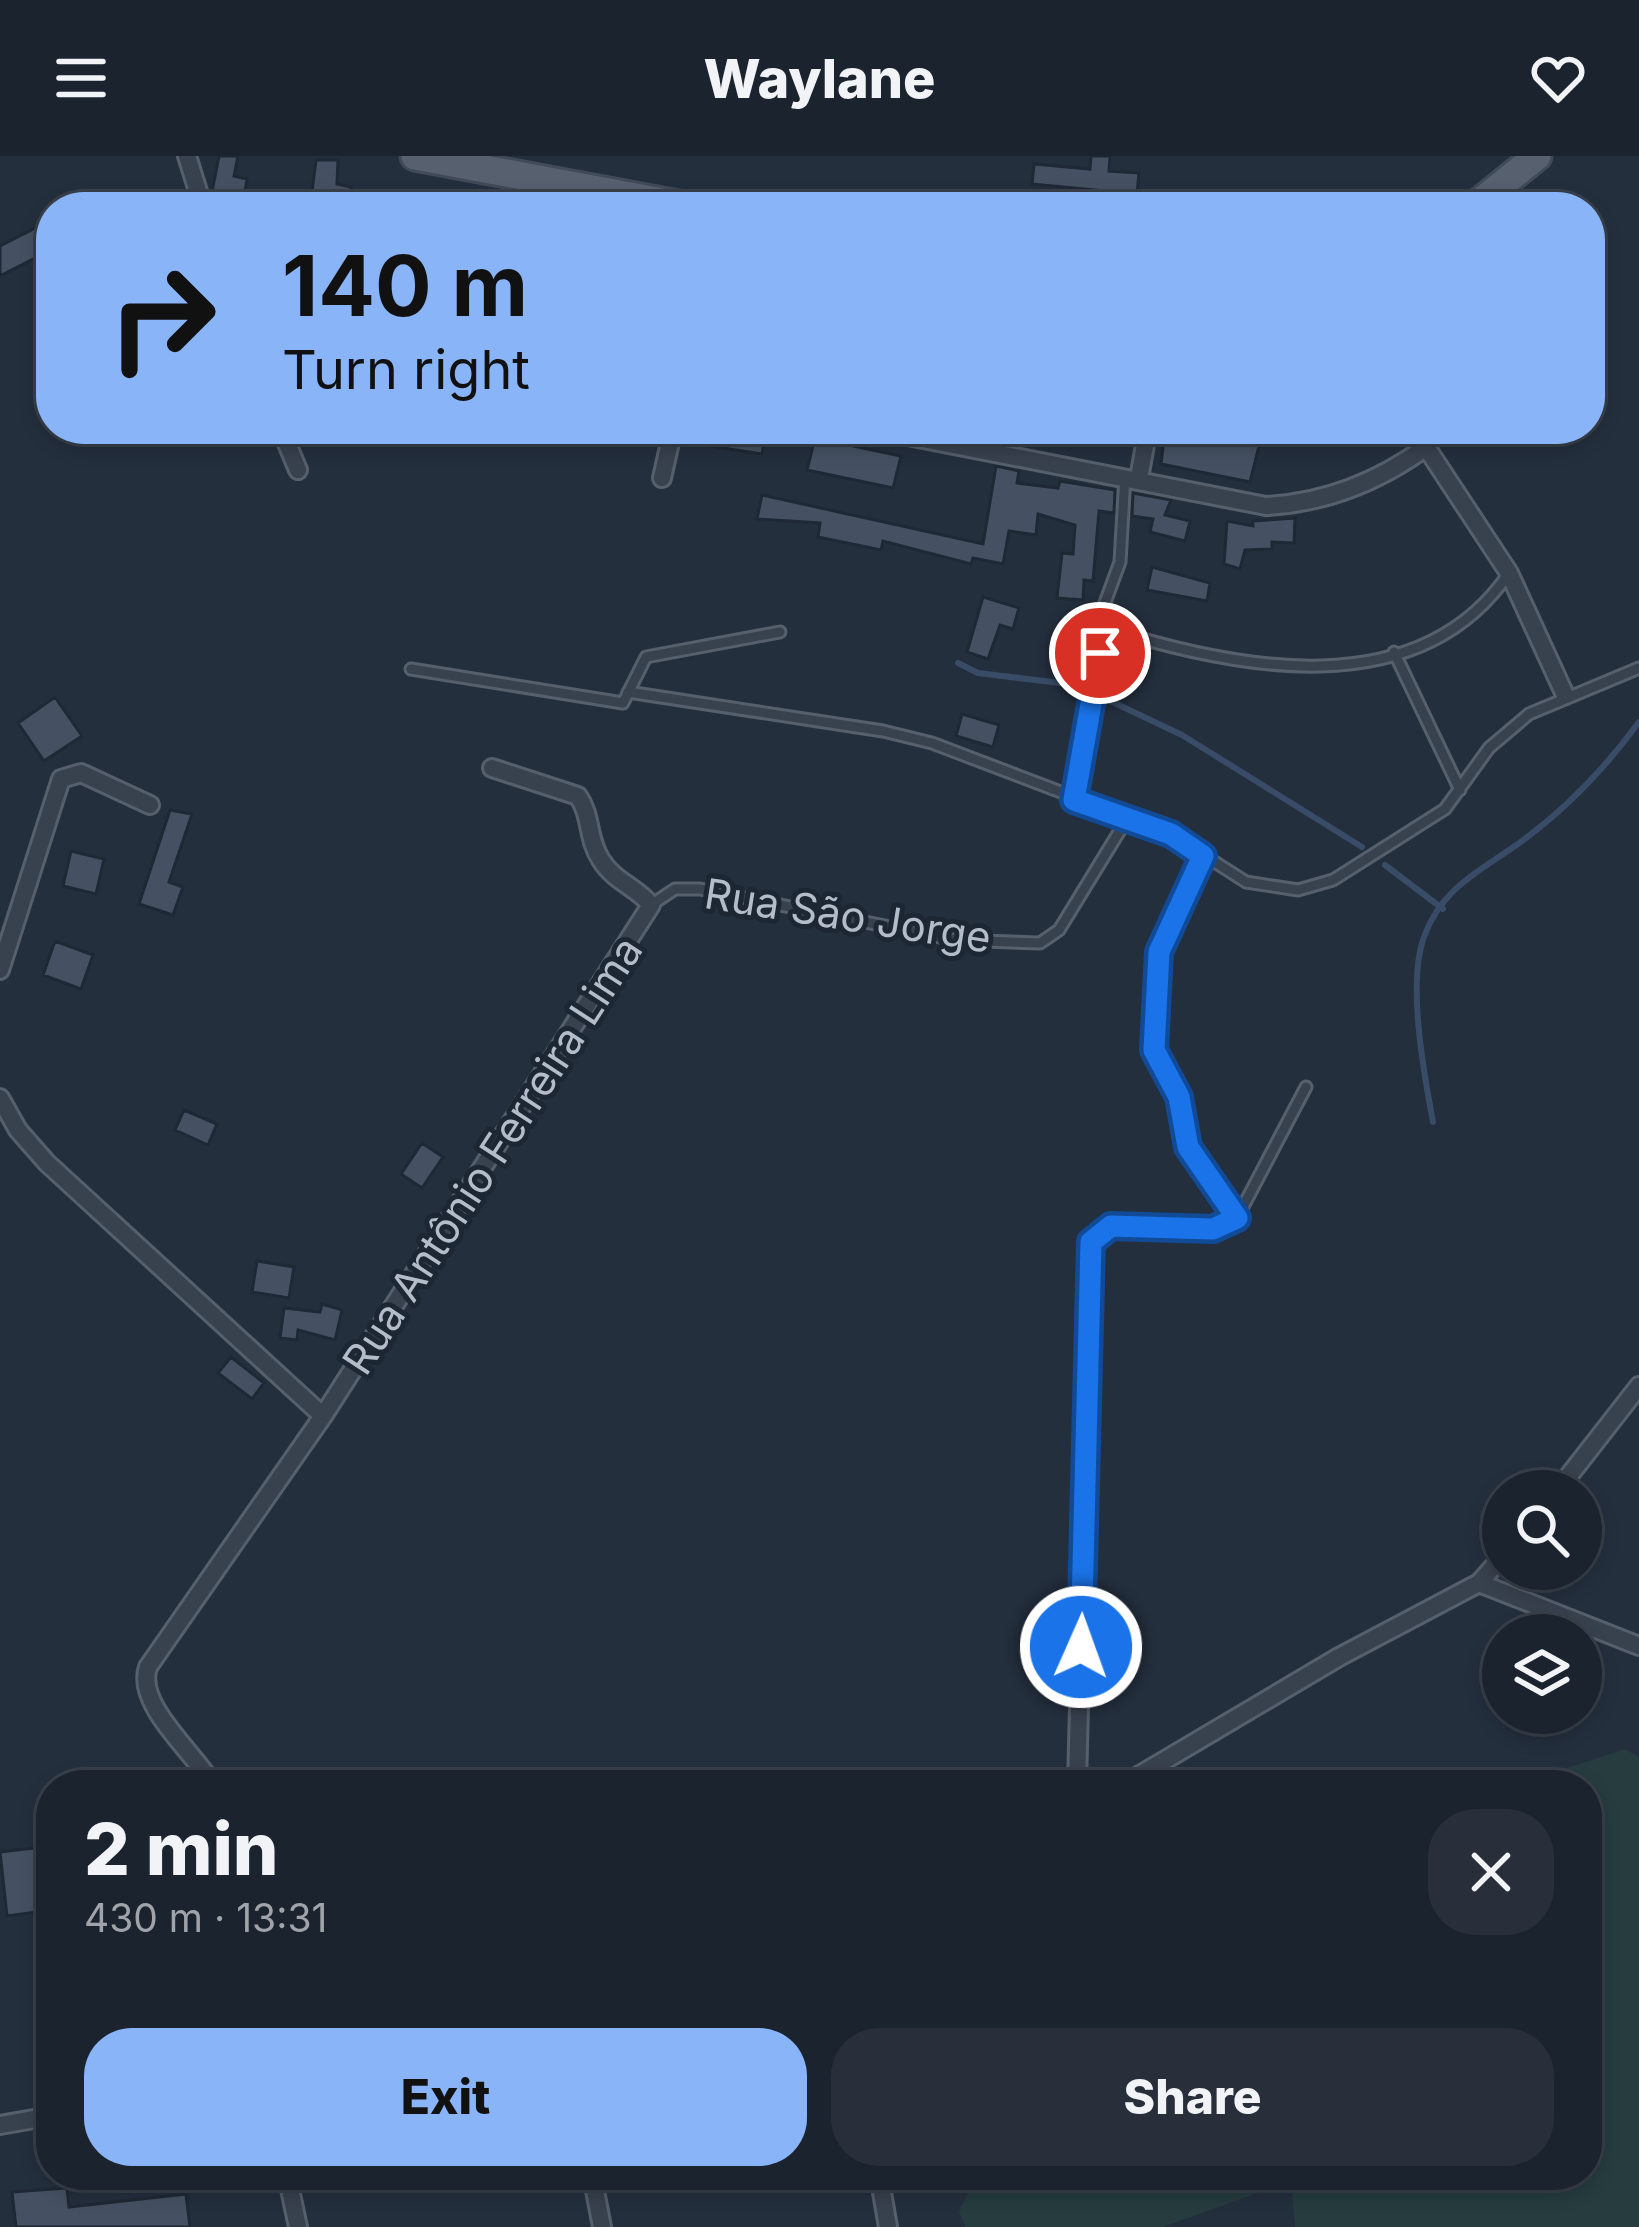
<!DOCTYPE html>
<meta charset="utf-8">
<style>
body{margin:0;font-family:Inter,sans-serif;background:#282f3a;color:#f1f3f6;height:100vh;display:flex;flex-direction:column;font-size:45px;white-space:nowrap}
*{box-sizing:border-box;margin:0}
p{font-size:39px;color:#a0a4aa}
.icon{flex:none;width:66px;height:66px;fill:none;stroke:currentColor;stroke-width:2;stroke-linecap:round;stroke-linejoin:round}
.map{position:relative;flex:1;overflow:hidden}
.side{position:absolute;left:36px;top:1614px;width:1566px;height:420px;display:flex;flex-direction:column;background:#1b232e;border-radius:48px;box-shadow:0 6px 18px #0003,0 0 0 3px #39404a}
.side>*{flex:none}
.banner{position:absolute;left:36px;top:36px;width:1569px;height:252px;border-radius:48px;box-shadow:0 6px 18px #0003,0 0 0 3px #39404a;background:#8ab4f8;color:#111;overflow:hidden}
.fabs{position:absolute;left:1482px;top:1314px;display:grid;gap:24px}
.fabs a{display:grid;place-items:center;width:120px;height:120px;border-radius:50%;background:#1b232e;box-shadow:0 6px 18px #0003,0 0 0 3px #39404a;font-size:60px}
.pin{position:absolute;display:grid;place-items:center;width:102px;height:102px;color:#fff;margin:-51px;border:6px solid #fff;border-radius:50%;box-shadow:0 3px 12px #0007}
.me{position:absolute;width:132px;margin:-66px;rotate:2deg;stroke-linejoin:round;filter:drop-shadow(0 0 9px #0008)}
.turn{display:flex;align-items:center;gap:42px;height:252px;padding:0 48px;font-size:54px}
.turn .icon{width:156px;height:156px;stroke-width:2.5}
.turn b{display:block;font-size:84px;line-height:102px}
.round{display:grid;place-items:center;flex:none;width:126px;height:126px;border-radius:48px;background:#282f3a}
.summary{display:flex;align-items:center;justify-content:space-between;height:204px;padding:0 48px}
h1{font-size:72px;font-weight:800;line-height:90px}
.cta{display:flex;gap:24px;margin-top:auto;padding:24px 48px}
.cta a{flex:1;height:138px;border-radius:48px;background:#8ab4f8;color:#111;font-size:48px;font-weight:800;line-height:138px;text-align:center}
.cta a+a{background:#282f3a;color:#f1f3f6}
header{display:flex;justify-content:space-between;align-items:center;height:156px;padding:0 48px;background:#1b232e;font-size:54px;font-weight:800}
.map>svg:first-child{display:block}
.green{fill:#263c3f}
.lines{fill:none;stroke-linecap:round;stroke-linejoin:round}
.stream{stroke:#394c67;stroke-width:6}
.building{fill:#455162;stroke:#1f2835;stroke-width:3}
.service-casing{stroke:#565f6c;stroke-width:15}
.minor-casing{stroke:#565f6c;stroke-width:22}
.primary-casing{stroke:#414a57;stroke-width:33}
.service{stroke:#38414e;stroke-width:9}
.minor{stroke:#38414e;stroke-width:16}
.primary{stroke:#56606e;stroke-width:27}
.route-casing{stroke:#114b97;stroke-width:30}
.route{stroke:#1a73e8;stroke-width:21}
.labels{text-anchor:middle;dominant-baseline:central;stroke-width:10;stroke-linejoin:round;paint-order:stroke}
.street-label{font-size:42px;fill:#b4bcc9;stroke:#1d2633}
</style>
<header><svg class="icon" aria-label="menu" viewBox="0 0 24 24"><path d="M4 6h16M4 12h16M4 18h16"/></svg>Waylane<svg class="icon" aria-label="heart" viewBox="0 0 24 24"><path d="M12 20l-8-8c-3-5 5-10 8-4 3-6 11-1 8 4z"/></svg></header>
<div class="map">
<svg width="1639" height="2071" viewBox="0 0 1639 2071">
<rect width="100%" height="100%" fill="#242f3e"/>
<!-- green -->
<path class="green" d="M1625,1593l14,8v470h-344l-4,-46 -128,46h-198l-6,-16 18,-36h610v-390h-72z"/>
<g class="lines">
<!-- stream -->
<path class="stream" d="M958,507l20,10 82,10
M1085,533l97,46 180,112
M1385,709l58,44
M1433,966c-9,-48 -26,-139 -9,-185 18,-51 60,-68 98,-96 45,-33 84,-74 117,-119"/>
</g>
<!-- building -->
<path class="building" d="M219,0h19l-4,20 13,3 -3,18 -32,-5z
M1091,0h19l-1,15 30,2 -2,21 -105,-10 2,-20 56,5z
M316,4h22l-1,24 14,3 -3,20h-38z
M51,64v30l-51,26v-30z
M706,273l60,1 -4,24 -58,-9z
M1165,273h44l50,17 -9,36 -89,-18z
M815,282l86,18 -8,32 -86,-18z
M996,310l23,5 -2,12 41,5 2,-7 55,9 -1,23 -15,-2 -6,70 -9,-1 -1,20 -26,-2 5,-45 11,1 2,-29 -37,-11 -2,21 -27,-4 -6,33 -30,-6 -2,6 -88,-23 -2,9 -63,-13 2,-14 -63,-4 5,-24 221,49z
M1133,337l38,7 -6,15 25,6 -5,20 -35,-9 3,-13 -21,-3z
M1295,362l-1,25 -22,-1v7l-27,1 -5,19 -16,-5 3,-43 26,5v-5z
M1152,411l58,16 -3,18 -60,-11z
M983,441l36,11 -6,21 -13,-4 -12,34 -21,-7z
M55,541l27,39 -38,25 -26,-38z
M962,558l37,11 -6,22 -37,-11z
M170,654l22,4 -23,68 14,5 -10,28 -34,-11z
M71,695l33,8 -8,35 -33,-8z
M55,785l38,14 -12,34 -38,-14z
M184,954l33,14 -9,21 -33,-15z
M422,987l21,14 -21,31 -21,-14z
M257,1105l37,6 -5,31 -37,-6z
M322,1148l20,6 -7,30 -37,-10 -1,10 -17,-2 4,-30 36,4z
M231,1201l33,26 -12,16 -34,-26z
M51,1690v64l-44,6 -7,-64z
M67,2032l2,19 117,-13 4,33h-174l-4,-35z"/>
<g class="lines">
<!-- service casing -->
<g class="service-casing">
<path id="service" d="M1103,471c131,42 315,80 406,-54
M1394,496l66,138
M411,513l212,34 23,-46 134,-25
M628,536l255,39 49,12 239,91 75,48 52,8 35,-10 112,-71 44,-61 40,-34 110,-46
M1074,644l29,-192 17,-46 5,-86
M1203,700l-44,96 -5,98 25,47 9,50 49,71 69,-131
M651,749l24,-16h25l255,51 85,3 19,-13 68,-111"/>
</g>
<!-- minor casing -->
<g class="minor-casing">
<path id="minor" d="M187,0l16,51
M281,273l17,41
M872,273l394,77c59,-3 112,-24 160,-59
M1429,273l-3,18 83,126 56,122
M662,322l11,-49
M1139,322l9,-49
M0,814l61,-191 20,-6 69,32
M0,942l18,32 29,33 276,253
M1557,1335l82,-105
M1479,1427l160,63
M213,1629c-18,-32 -78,-80 -65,-118l175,-251 328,-511c-15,-18 -37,-24 -50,-45 -14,-21 -9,-44 -23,-64l-86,-28
M1077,1629l14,-543 20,-16 102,3 24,-11
M1123,1629l216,-128 140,-74 24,-27
M0,1969l51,-9
M287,2019l11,52
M592,2019l10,52
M879,2019l9,52"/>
</g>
<!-- primary casing -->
<g class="primary-casing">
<path id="primary" d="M415,0l274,51
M1474,51l63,-51"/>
</g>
<!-- service -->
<use href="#service" class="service"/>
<!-- minor -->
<use href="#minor" class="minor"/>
<!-- primary -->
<use href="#primary" class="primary"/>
</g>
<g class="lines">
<!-- route casing -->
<g class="route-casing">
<path id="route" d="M1081,1491l10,-405 20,-16 102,3 24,-11 -49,-71 -9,-50 -25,-47 5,-98 44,-96 -32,-22 -97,-34 26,-147"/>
</g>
<!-- route -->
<use href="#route" class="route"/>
</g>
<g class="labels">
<!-- street labels -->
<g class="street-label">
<text transform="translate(848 759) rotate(9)">Rua São Jorge</text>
<text transform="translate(492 999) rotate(-57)">Rua Antônio Ferreira Lima</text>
</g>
</g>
</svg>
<div class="fabs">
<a><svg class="icon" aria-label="search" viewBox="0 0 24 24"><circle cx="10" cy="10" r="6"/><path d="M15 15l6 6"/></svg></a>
<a><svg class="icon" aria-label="layers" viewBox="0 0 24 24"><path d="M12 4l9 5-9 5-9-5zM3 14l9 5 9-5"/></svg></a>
</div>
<div class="pin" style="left:1100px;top:497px;background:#d93025"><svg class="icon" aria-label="arrive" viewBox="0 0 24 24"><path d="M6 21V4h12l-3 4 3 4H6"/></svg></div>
<svg class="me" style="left:1081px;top:1491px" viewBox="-20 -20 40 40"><circle r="17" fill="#1a73e8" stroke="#fff" stroke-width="3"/><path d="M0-11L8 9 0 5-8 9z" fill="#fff"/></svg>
<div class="banner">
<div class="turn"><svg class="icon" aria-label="right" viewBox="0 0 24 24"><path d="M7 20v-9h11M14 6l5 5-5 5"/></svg><div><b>140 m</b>Turn right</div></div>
</div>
<section class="side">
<div class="summary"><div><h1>2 min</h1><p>430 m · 13:31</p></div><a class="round"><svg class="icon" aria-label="close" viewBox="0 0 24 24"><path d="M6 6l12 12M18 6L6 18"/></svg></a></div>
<div class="cta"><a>Exit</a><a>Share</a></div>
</section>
</div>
